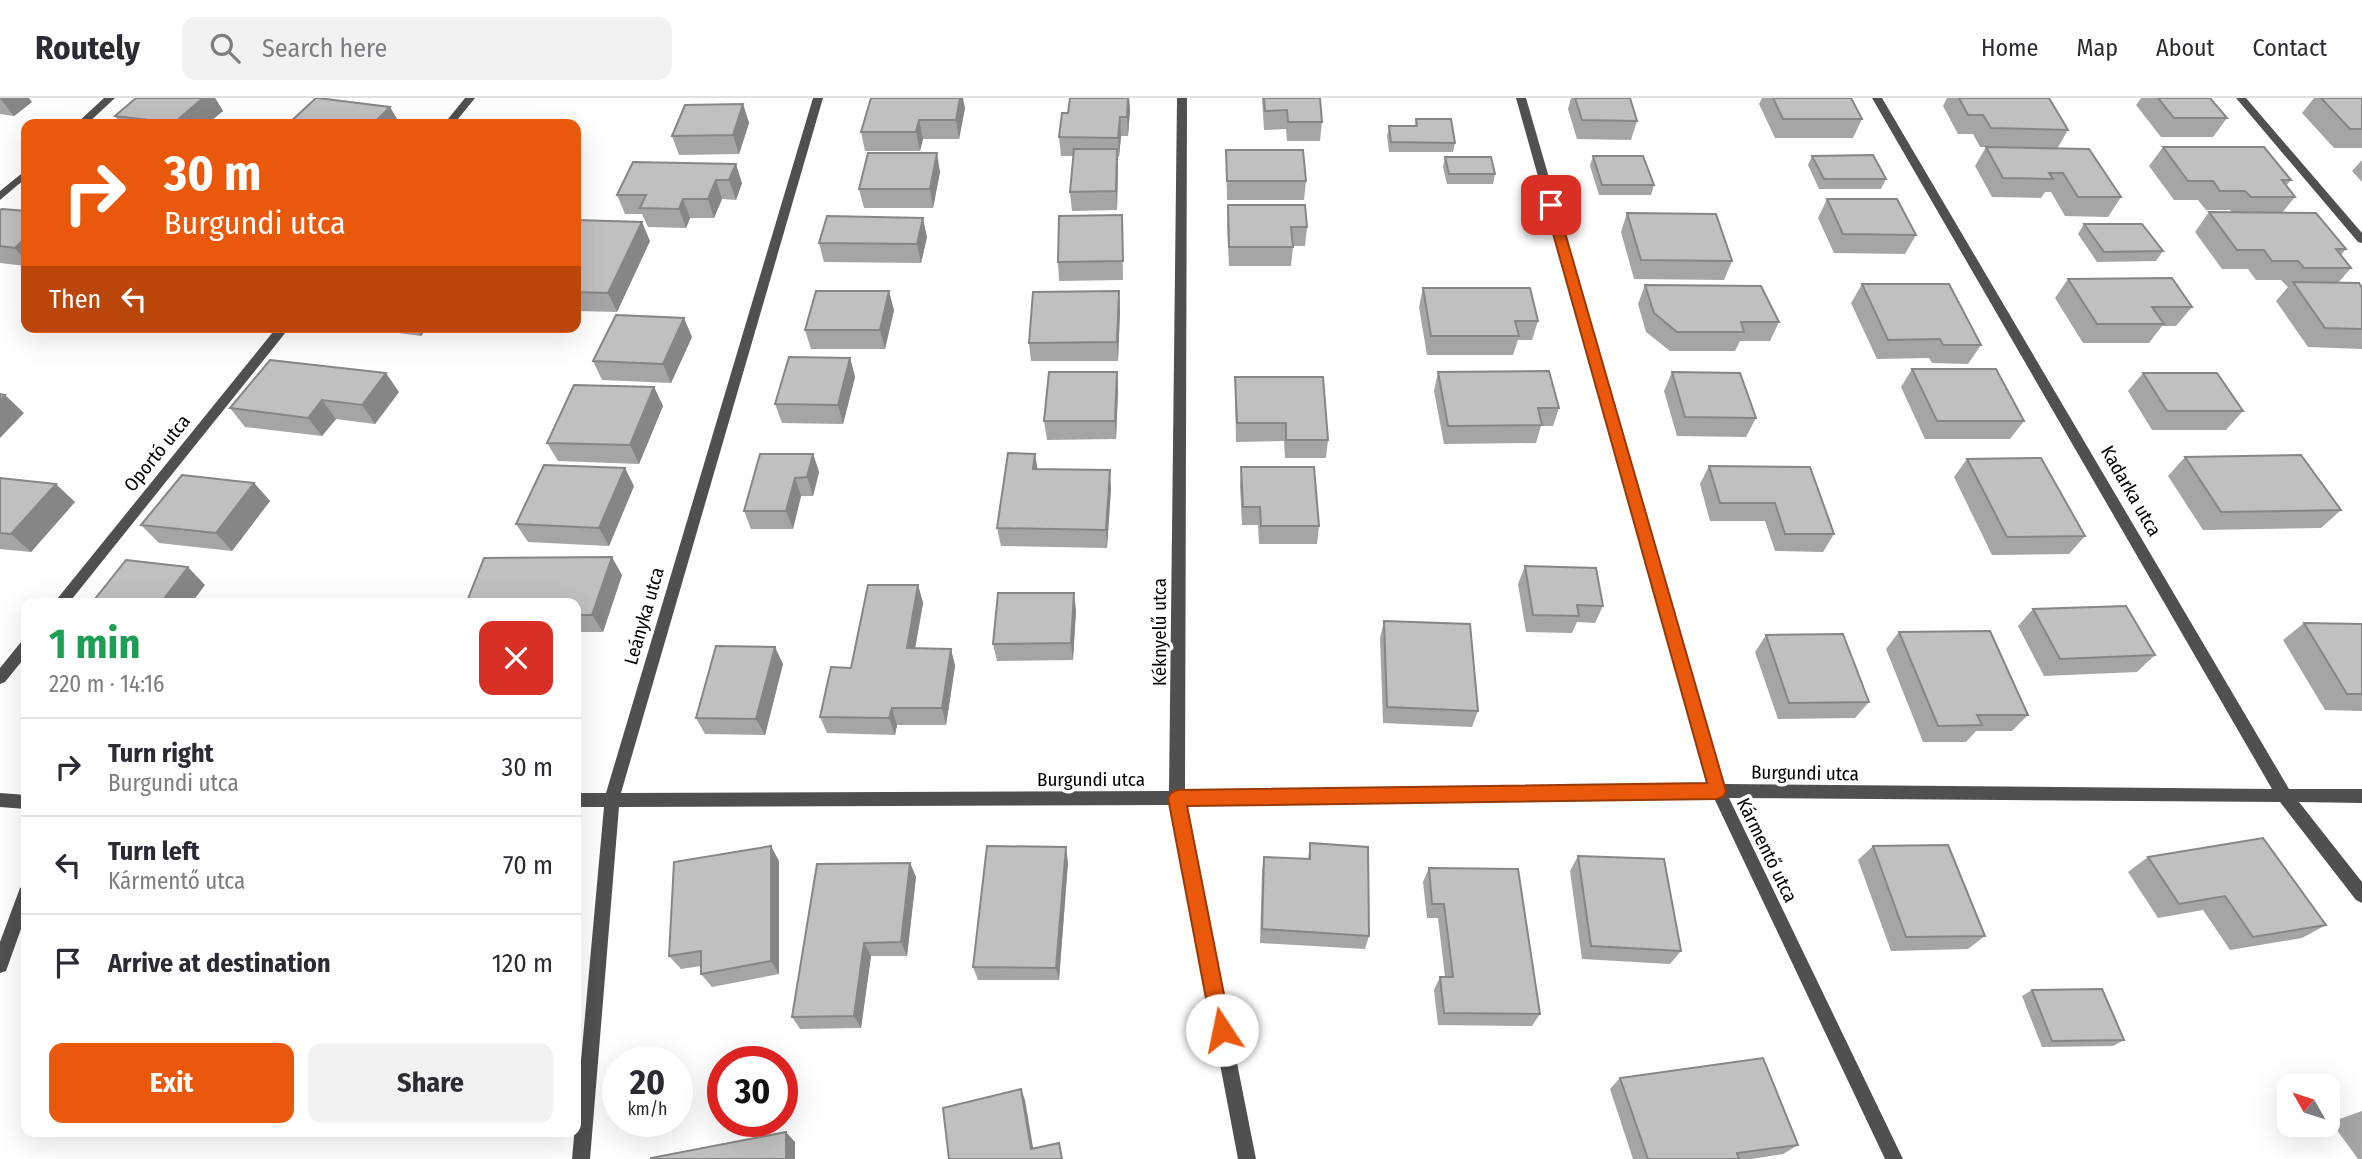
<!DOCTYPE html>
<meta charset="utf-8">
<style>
body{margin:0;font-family:"Fira Sans Condensed",sans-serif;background:#f2f2f3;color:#2b2b33;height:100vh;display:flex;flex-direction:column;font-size:26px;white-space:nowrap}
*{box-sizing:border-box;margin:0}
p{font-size:23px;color:#7c7c81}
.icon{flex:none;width:38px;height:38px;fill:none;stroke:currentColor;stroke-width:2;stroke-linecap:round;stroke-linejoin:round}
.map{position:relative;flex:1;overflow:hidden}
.sheet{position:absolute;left:21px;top:500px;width:560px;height:539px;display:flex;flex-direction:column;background:#fff;border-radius:14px;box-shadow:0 7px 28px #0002}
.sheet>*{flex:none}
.guide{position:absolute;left:21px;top:21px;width:560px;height:214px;border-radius:14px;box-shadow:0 7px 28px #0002;background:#ea580c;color:#fff;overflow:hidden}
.needle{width:46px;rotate:309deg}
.fabs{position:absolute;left:2277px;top:976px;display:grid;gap:14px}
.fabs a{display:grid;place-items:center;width:63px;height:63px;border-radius:14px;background:#fff;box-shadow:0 7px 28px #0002;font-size:35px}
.speed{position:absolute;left:602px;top:948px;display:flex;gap:14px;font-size:35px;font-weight:700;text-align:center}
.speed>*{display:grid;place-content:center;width:91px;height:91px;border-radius:50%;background:#fff;box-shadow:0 7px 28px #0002;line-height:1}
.speed small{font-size:18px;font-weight:400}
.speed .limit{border:10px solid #d22;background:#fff;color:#111}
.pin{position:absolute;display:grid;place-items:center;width:60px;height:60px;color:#fff;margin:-30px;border-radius:14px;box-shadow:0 4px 10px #0006}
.me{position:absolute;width:77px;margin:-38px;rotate:349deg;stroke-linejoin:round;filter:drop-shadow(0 0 5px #0008)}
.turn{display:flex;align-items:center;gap:24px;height:147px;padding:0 28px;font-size:32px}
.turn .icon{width:91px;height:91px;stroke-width:2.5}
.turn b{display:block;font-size:49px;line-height:60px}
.then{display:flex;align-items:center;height:66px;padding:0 28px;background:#0003;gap:14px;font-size:26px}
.round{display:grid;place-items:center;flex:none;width:74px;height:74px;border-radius:14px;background:#f2f2f3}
.headline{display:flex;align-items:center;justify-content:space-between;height:119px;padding:0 28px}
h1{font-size:42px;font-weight:700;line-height:52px;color:#1e9e55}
.primary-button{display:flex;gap:14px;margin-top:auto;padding:14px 28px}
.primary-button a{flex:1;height:80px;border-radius:14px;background:#ea580c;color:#fff;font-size:28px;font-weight:700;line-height:80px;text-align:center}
.primary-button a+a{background:#f2f2f3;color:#2b2b33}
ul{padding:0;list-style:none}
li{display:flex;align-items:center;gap:21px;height:98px;padding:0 28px;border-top:2px solid #e1e1e2}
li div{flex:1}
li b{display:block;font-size:26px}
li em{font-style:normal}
header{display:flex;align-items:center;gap:42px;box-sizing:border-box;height:98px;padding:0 35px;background:#fff;border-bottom:2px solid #e1e1e2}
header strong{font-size:33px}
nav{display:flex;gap:38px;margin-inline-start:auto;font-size:24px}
.search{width:490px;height:63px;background:#f2f2f3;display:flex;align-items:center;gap:18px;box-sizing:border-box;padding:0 24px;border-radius:14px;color:#7c7c81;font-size:26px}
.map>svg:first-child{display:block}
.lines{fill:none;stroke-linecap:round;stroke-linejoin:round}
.minor{fill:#505050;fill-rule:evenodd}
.wall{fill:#a5a5a5}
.shaded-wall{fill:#868686}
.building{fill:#c0c0c0;stroke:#868686;stroke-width:2}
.route{fill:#ea580c;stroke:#983908;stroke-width:2}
.labels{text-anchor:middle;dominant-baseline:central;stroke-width:7;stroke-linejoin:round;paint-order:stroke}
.street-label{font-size:19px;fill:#000;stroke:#fff}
</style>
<header>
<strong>Routely</strong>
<div class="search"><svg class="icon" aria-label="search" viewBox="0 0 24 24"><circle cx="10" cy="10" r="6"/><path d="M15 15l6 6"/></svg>Search here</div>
<nav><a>Home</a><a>Map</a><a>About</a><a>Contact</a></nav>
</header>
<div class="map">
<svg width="2362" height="1061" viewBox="0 0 2362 1061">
<rect width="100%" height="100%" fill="#fff"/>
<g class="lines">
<!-- minor -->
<path class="minor" d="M104,0h11l-28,26h-11z
M465,0h10l-21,26h-10z
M813,0h10l-202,695 548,-2 8,-693h10l-2,693 523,-7 -192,-686h10l198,686 548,5 -400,-691h10l407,691h73v14l-63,-1 63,80v21l-6,-3 -76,-98 -551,-4 174,361h-18l-171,-361 -528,7 70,354h-18l-67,-354 -552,2 -29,352h-18l32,-352h-28v-14h30z
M2236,0h10l116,135v10l-4,-1z
M26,72v8l-26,22v-9z
M277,229h13l-222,277h-15z
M26,542v16l-21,26 -5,2v-16l21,-26z
M0,695l26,2v14l-26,-2z
M26,788v29l-20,56 -6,2v-31l20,-54z"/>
</g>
<!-- wall -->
<path class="wall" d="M0,0l32,4 -18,14 -14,-2z
M136,0h79l8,13 -16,13h-86l-6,-8z
M1070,0h59l1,12 -2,26h-7l-2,21h-1l-1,53 -45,1 -2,-19 3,-36h-12l-2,-19 9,-24z
M1262,0h58l2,24 -2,19h-33l-1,-12 -22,1z
M1571,0h59l7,23 -6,19 -54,-1 -9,-30z
M1762,0h89l11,21 -9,19h-78l-16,-34z
M1947,0h102l19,32 -11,19 64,48 -13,20 -43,-1 -14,-24h-6l-4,6 -49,-1 -17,-31 11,-19h2h-8l-7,-13h-15l-15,-28z
M2141,0h69l17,20 -14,19h-52l-25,-32z
M2314,0h48v50h-28l-32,-35z
M743,6l6,19 -10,31 -60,1 -7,-19z
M965,10l-6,31h-36l-3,12h-55l-4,-19z
M1416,21l39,24 -2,9h-64l-2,-16 2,-10h26z
M2163,49l128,33 -5,6 9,11 -13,16 64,36 -5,6 10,13 -13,15 24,5v61l-54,-2 -32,-46 12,-14 -7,-7h-25l-8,-11h-26l-27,-37 14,-20 24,1 -3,-3h-24l-8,-10h-24l-25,-34z
M1226,52l80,31 -2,19h-77z
M1593,58l61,29 -3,10h-52l-9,-29z
M1812,58l74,23 -5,10h-62l-11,-24z
M1445,59l50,17 -2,10h-46l-4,-17z
M2362,62v22l-10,-11z
M633,64l109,21 -6,17 -14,-1 -8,19h-24l-4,10 -38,-1 -6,-13h-17l-8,-19z
M940,74l-7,36h-69l-5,-19z
M1827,101l89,36 -11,19 -71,-1 -16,-35z
M1228,107l79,22 -2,19h-12l-2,20h-62l-2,-42z
M0,112l26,1v55l-26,-3z
M1627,115l105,48 -8,19 -90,-1 -13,-47z
M1122,117l1,65 -64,1 -1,-19z
M576,122l74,21 -33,71 -41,-1z
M2084,126l79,27 -7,10 -59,1 -19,-28z
M927,139l-6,26 -97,-1 -5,-19z
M2068,181l124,28 -16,19h-14l-13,17h-66l-28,-45z
M1862,186l119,61 -13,19 -36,-1 -3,-5 -52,1 -26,-56z
M1645,187l134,37 -9,19h-30l-5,10h-65l-24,-19 -8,-28z
M1423,190l115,33 -6,19h-14l-5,15h-86l-8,-48z
M1119,193l1,19 -2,51h-87l-2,-18z
M894,212l-9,39h-74l-6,-19z
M353,229h75l-7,9z
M692,239l-21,46 -69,-3 -9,-19z
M850,260l5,19 -12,47 -61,-1 -7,-19z
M1912,271l112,52 -14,18h-85l-24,-52z
M1117,274l1,18 -2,49 -69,1 -3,-19z
M1438,274l121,36 -6,18h-12l-5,17 -92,1 -10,-53z
M1672,274l84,46 -10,19 -69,-1 -13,-45z
M2143,275l100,38 -17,19h-74l-24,-39z
M1235,279l93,63 -2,18h-41l-1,-17 -48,1 -1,-46z
M654,289l9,19 -24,58 -81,-3 -11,-18z
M399,294l-24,32 -39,-5 -14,17 -77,-9 -15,-19z
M813,356l6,18 -6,24h-12l-8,33h-42l-7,-18z
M2185,359l156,53 -20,18 -118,2 -35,-54z
M1967,361l118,77 -16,18 -77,1 -38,-78z
M1709,368l125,68 -11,18 -48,-1 -10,-30h-55l-10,-37z
M1241,369l78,59 -2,18h-58l-1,-19h-16l-2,-39z
M1037,371l74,19 -4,60 -106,-2 -4,-18z
M0,380l75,24 -44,50 -31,-3z
M254,385l16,18 -38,50 -73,-8 -18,-18z
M634,388l-25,60 -81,-4 -12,-18z
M1525,468l78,40 -8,17 -18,-1 -5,11 -46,-1 -8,-48z
M622,477l-19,57h-27v-28z
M918,487l5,18 -8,46h36l4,17 -9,59h-49l-2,10 -68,-2 -7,-16 31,-49z
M2033,511l122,46 -18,17 -93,4 -26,-50z
M1076,512l-3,50 -76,1 -4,-17z
M1384,523l94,90 -6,16 -89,-4 -3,-85z
M2304,525l58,1v87l-37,-1 -42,-70z
M1899,534l129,83 -16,16h-36l-10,11h-43l-37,-93z
M1766,537l103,67 -14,16 -77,1 -23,-67z
M783,566l-18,71 -60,-1 -9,-16z
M1310,745l59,93 -4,13 -105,-6 2,-72 2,-14 44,2z
M1873,748l112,90 -17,13 -77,2 -33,-91z
M1578,758l103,95 -11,13 -88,-5 -12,-88z
M2148,759l178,68 -24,13 -72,12 -27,-40 -45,8 -30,-46z
M779,763v113l-67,13 -11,-13v-8l-20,3 -12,-13z
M1068,764l-9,118h-81l-5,-13z
M910,765l6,14 -9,79h-36l-10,72 -61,1 -8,-12z
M1429,770l111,146 -8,12 -94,-1 -4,-35 6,-13h5l-7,-59h-11l-4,-36z
M2032,892l92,50 -11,6 -71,1 -20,-51z
M1620,980l178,67 -15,9 -32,5h-118l-23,-70z
M2362,1013v48h-4l-27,-37z"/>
<!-- shaded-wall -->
<path class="shaded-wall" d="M0,0h29l3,4 -18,14z
M203,0h12l8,13 -16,13h-33v-1z
M960,0h3l2,10 -6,31 -3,-19z
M1128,0h1l1,12 -2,26 -1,-19z
M743,6l6,19 -10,31 -6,-19z
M390,9l10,17h-27z
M1120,19l1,19 -2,21 -1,-19z
M919,22l4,19 -3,12 -4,-19z
M1117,51l1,19 -1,42 -1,-19z
M937,55l3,19 -7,36 -3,-19z
M736,66l6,19 -6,17 -7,-20z
M716,82l6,19 -8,19 -6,-19z
M683,101l7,19 -4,10 -7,-19z
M923,120l4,19 -6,26 -4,-19z
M642,124l8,19 -33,71 -9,-19z
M26,139v24l-11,-13z
M889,193l5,19 -9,39 -5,-19z
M1119,193l1,19 -2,51 -1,-19z
M684,220l8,19 -21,46 -8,-19z
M416,229h12l-7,9z
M850,260l5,19 -12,47 -5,-19z
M1117,274l1,18 -2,49 -1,-18z
M386,275l13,19 -24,32 -13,-19z
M654,289l9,19 -24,58 -9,-19z
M5,297l19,18 -24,25v-38z
M322,302l14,19 -14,17 -14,-18z
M813,356l6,18 -6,24 -6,-19z
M1035,356l3,18 -5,-3z
M625,370l9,18 -25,60 -10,-18z
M1110,372l1,18 -4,60 -1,-18z
M795,380l6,18 -8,33 -7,-18z
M254,385l16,18 -38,50 -16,-18z
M56,386l19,18 -44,50 -20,-18z
M612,459l10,18 -19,57 -11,-17z
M188,469l17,18 -14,19h-31z
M918,487l5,18 -11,62 -5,-17z
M1074,495l2,17 -3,50 -2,-17z
M775,549l8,17 -18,71 -9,-16z
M951,551l4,17 -9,59 -4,-17z
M892,610l5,17 -2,10 -6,-17z
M771,748l8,15v113l-8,-13z
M1066,749l2,15 -9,118 -3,-12z
M910,765l6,14 -9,79 -6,-14z
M864,845l7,13 -10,72 -7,-12z
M1021,991l4,11 10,59 -4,-10z
M786,1034l9,10v17h-9z"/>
<!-- building -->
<path class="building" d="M136,0h67l-29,25 -59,-7z
M316,0h2l72,9 -17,17h-85z
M871,0h89l-4,22h-37l-3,12h-55z
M1070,0h58l-1,19h-7l-2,21 -59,-1 3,-24h6z
M1264,0h56l2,24h-34l-1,-12 -22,1z
M1575,0h55l7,23 -55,-1z
M1773,0h78l11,21h-79z
M1959,0h90l19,32 -77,-2 -8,-13h-15z
M2158,0h52l17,20h-53z
M2321,0h41v31h-12z
M743,6l-10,31 -61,1 13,-31z
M1416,21h35l4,24 -64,-1 -2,-16h28z
M1986,49l103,2 32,48h-43l-15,-24h-14l4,6 -50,-1z
M2163,49h101l27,33h-9l13,17h-44l-6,-6h-25l-7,-10h-25z
M1074,51h43l-1,42 -46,1z
M1226,52h77l3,31h-79z
M868,55h69l-7,36h-71z
M1873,57l13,24h-62l-12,-23z
M1593,58h50l11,29h-52z
M1445,59h46l4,17h-46z
M633,64l103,2 -7,16h-13l-8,19h-25l-4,10 -39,-1 6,-13h-29z
M1827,101h70l19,36 -73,-1z
M1228,107h77l2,22h-16l2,20h-64z
M2,111l24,2v26l-11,11 -15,-2v-36z
M2209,114l107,1 30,36h-10l15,19h-47l-6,-7h-26l-8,-11h-27z
M1627,115l89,1 16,47 -91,-1z
M1122,117l1,46 -65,1 1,-46z
M827,118l96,2 -6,26 -98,-1z
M576,122l66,2 -34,71 -32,-1z
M2084,126h58l21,27 -59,1z
M2172,180l20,29h-40l12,17h-67l-29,-45z
M2293,184l66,1 3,5v41l-37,-1z
M1862,186h87l32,61h-38l-3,-6 -52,1z
M1645,187l116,1 18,36h-38l3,10h-67l-23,-19z
M1423,190h107l8,33h-23l4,15h-88z
M816,193h73l-9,39h-75z
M1119,193l-2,51 -88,1 4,-51z
M616,217l68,3 -21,46 -70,-3z
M789,259l61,1 -12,47 -63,-1z
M270,262l116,13 -24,32 -40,-5 -14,18 -78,-10z
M1912,271h84l28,52h-87z
M1549,273l10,37h-21l4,17 -94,1 -10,-54z
M1049,274h68l-2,49h-71z
M1672,274l68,1 16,45 -71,-1z
M2143,275h74l26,38h-76z
M1235,279h88l5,63h-42v-17h-49z
M574,287l80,2 -24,58 -83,-2z
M0,296l5,1 -5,5z
M1008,355l27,1 -2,15 77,1 -4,60 -109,-2z
M760,356h53l-6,23 -12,1 -9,33h-42z
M2301,357l40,55 -120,2 -36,-55z
M2041,360l44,78 -78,1 -40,-78z
M544,367l81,3 -26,60 -83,-4z
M1709,368l101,1 24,67h-49l-10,-31h-55z
M1241,369h73l5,59h-58l-1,-19h-17z
M182,377l72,8 -38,50 -75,-8z
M0,380l56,6 -45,50 -11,-1z
M612,459l-20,58h-16v-11h-110l18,-46z
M126,462l62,7 -28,37h-69z
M1525,468l71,2 7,38 -26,-1 2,11 -46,-1z
M868,487h50l-11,63 44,1 -9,59h-50l-3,10 -69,-1 11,-50 20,1z
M998,495h76l-3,50 -78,1z
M233,501l25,5h-28z
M2126,508l29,49 -95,4 -27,-50z
M1384,523l86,3 8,87 -91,-4z
M2304,525l58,1v70h-15z
M1990,533l38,84h-51l5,10 -44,1 -39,-94z
M1843,536l26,68 -80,1 -23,-68z
M716,548l59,1 -19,72 -60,-1z
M2263,740l63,87 -73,12 -28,-41 -46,8 -31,-47z
M1310,745l58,4 1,89 -107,-7 2,-72 46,2z
M1948,747l37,91 -79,1 -33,-91z
M771,748v115l-70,13v-23l-32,5 5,-94z
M987,748l79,1 -10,121 -83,-1z
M1578,758l86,3 17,92 -90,-5z
M910,765l-9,79 -37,1 -10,73 -62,1 25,-153z
M1429,770l89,1 22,145 -96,-1 -4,-36h13l-9,-73h-12z
M2102,891l22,51 -72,1 -20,-51z
M1763,960l35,87 -61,8 2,6h-91l-28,-81z
M1021,991l10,60 28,-6 3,16h-113l-6,-51z
M786,1034v27h-135v-1z"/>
<!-- route -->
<path class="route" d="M1551,103l6,4 169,586 -2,5 -7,3 -530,7 44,224 -2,7 -7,3 -7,-3 -3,-7 -44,-232 3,-5 6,-3 530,-7 -162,-578z"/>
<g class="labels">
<!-- street labels -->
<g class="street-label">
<text transform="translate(157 355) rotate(-51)">Oportó utca</text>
<text transform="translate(2131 393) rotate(60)">Kadarka utca</text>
<text transform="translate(644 518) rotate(-74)">Leányka utca</text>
<text transform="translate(1159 534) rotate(-90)">Kéknyelű utca</text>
<text transform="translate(1805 675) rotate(1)">Burgundi utca</text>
<text x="1091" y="681">Burgundi utca</text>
<text transform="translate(1767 752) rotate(64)">Kármentő utca</text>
</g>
</g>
</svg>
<div class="fabs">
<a><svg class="needle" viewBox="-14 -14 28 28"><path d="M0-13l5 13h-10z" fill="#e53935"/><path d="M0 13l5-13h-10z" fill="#7c7c81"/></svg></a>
</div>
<div class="speed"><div>20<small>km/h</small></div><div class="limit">30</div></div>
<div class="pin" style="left:1551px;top:107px;background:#d93025"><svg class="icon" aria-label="arrive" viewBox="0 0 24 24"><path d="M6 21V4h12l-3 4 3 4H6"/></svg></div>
<svg class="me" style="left:1222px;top:932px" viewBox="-20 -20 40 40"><circle r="19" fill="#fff"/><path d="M0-13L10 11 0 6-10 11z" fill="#ea580c"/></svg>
<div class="guide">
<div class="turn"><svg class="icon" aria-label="right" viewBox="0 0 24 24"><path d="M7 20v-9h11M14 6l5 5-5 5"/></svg><div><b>30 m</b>Burgundi utca</div></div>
<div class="then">Then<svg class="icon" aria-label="left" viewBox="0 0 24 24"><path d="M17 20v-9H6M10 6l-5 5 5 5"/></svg></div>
</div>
<section class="sheet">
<div class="headline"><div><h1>1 min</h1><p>220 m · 14:16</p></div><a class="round" style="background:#d93025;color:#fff"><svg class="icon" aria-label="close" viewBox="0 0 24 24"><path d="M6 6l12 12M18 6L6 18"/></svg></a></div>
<ul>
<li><svg class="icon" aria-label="right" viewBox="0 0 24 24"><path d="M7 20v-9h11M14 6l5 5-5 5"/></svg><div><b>Turn right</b><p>Burgundi utca</p></div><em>30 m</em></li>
<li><svg class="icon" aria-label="left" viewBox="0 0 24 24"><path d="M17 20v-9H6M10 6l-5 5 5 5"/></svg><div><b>Turn left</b><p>Kármentő utca</p></div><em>70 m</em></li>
<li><svg class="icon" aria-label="arrive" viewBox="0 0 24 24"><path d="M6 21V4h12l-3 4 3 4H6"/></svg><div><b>Arrive at destination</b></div><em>120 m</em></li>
</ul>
<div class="primary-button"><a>Exit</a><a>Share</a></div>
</section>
</div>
